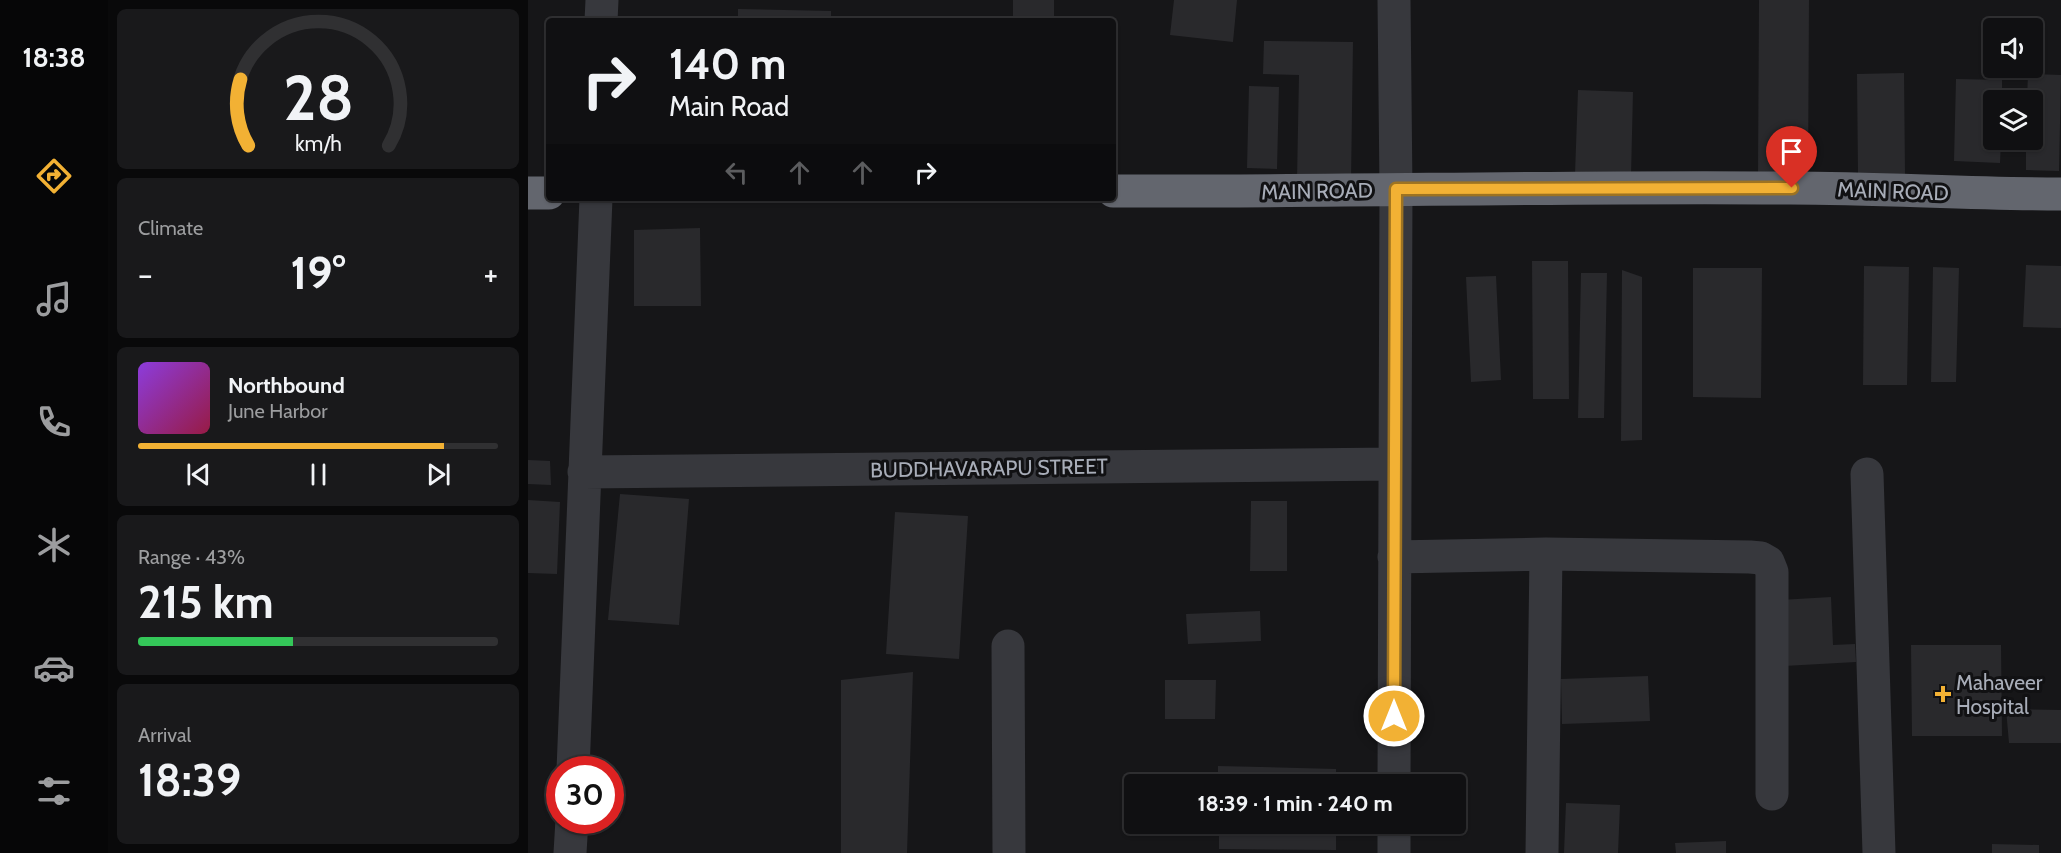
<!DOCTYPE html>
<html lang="en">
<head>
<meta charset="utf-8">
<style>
  body { margin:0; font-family:Cabin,sans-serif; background:#19191b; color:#f1f3f6; height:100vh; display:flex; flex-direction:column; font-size:22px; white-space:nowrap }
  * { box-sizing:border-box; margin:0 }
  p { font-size:20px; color:#9c9d9f }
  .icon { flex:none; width:33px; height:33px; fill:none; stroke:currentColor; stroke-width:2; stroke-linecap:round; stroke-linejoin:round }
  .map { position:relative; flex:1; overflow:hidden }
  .drawer { display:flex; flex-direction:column; gap:9px; padding:9px; background:#09090a; width:420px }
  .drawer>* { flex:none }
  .banner { position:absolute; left:18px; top:18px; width:570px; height:183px; border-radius:6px; box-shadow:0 2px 4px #0004,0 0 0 2px #303032; background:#101012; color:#f1f3f6; overflow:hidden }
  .tools { position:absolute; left:1455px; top:18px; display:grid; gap:12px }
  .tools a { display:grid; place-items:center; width:60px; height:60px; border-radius:6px; background:#101012; box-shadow:0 2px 4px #0004,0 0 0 2px #303032; font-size:30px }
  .speed { position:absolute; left:18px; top:756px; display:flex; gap:12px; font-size:30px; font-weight:700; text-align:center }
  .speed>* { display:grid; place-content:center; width:78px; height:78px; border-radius:50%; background:#101012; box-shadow:0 2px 4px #0004,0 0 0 2px #303032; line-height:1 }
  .speed .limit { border:9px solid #d22; background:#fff; color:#111 }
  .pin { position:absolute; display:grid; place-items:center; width:51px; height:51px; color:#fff; margin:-62px -26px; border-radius:50% 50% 50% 0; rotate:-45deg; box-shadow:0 0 6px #0007 }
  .pin .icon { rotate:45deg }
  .me { position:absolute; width:66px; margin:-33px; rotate:0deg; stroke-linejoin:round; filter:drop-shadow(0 0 4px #0008) }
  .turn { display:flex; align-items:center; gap:21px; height:126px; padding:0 24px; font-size:27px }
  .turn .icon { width:78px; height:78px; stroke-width:2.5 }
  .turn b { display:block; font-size:42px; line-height:51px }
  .lanes { display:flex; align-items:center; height:57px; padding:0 24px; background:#0003; justify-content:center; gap:30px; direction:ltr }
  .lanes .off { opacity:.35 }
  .big { font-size:45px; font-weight:800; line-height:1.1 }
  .drawer .widget { flex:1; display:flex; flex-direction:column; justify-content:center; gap:9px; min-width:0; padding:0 21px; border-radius:9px; background:#19191b }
  .drawer .dial { align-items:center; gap:0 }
  .dial svg { height:156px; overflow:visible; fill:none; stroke:#303032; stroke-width:7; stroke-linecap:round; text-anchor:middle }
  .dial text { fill:#f1f3f6; stroke:none }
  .song { display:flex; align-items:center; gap:18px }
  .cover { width:72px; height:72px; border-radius:9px; background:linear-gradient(135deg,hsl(270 70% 55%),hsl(340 70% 35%)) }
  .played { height:6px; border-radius:3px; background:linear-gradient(90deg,#f2b134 85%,#303032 85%) }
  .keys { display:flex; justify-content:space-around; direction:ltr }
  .heat { display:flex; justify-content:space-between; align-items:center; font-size:33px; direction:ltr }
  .charge { height:9px; border-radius:4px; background:linear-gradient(90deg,#34c759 43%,#303032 0) }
  .trip { position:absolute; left:596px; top:774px; width:342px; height:60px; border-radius:6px; background:#101012; box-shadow:0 2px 4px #0004,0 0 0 2px #303032; font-weight:800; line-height:60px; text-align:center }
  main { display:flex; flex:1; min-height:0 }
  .tabs { display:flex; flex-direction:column; width:108px; justify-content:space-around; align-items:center; background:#060607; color:#9c9d9f }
  .tabs .icon { width:42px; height:42px }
  .tabs .on { color:#f2b134 }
  .tabs b { font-size:27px; color:#f1f3f6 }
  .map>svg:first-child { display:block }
  .building { fill:#29292c }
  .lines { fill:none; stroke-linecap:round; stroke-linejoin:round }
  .minor { stroke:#37383d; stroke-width:33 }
  .highway { stroke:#63666e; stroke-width:33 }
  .route-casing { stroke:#9d7322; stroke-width:15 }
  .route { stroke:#f2b134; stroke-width:10 }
  .poi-dot { fill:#f2b134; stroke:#111113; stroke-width:2 }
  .labels { text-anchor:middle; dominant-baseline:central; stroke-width:6; stroke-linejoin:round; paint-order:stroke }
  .street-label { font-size:21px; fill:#a8adb8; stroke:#111113 }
  .poi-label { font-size:21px; fill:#a8adb8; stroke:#111113; text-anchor:start }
</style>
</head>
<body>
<main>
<nav class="tabs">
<b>18:38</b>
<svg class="icon on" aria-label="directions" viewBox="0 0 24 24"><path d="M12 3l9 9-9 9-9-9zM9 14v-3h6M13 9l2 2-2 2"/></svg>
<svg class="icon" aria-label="music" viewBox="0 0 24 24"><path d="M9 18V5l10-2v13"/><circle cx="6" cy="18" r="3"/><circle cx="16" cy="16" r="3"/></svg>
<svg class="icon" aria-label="phone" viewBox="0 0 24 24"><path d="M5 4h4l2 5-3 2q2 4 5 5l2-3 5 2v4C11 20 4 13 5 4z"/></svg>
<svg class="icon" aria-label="climate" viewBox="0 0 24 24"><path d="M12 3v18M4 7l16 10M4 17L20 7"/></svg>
<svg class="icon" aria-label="car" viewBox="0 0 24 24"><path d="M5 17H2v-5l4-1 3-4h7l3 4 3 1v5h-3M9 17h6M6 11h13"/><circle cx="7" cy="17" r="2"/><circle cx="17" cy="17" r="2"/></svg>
<svg class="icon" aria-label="filters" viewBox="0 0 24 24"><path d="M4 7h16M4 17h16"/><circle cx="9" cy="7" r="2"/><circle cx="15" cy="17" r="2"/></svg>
</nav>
<section class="drawer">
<div class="widget dial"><svg viewBox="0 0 100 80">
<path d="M14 69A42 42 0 1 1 86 69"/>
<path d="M14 69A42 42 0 0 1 10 35" stroke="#f2b134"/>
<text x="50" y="56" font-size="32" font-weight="700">28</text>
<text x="50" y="72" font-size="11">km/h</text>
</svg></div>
<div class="widget"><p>Climate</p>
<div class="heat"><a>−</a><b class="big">19°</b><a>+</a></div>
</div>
<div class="widget">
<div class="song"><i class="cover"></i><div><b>Northbound</b><p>June Harbor</p></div></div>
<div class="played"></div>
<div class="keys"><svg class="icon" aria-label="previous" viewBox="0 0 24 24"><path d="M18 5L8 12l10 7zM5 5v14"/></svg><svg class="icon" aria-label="pause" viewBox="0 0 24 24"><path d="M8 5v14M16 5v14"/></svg><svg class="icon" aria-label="next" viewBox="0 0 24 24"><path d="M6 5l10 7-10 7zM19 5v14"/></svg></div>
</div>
<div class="widget"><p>Range · 43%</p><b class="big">215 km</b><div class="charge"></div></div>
<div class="widget"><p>Arrival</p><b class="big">18:39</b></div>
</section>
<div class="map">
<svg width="1533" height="853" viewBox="0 0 1533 853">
  <rect width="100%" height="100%" fill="#161618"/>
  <!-- building -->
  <path class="building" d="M485 0H526V21H485Z
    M646 0H709L705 42 642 35Z
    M1231 0H1281L1280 178H1230Z
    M210 9 303 11V21H210Z
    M736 41 825 42 823 181 769 180 771 75 735 74Z
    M1376 73 1377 174H1330L1329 74Z
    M1500 74 1533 75 1531 171 1498 170V140H1504V100H1499Z
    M1428 79 1474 80V100H1466V140H1473L1472 163 1426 161Z
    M721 86 751 87 749 169 719 168Z
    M1050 90 1105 92 1103 176 1047 174Z
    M172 228 173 306H106V230Z
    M1004 261H1040L1041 399H1005Z
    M1498 265 1533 266V328L1495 327Z
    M1336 266 1381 267 1379 385H1335Z
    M1405 267 1431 268 1428 382H1403Z
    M1165 268H1234L1233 398 1165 397Z
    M1094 270 1114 277V440L1093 441Z
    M1053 273H1079L1076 418H1050Z
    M968 276 973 380 943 382 938 277Z
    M0 460 22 461 23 485 0 484Z
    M92 494 161 499 151 625 80 620Z
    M0 500 32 502 29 574 0 573Z
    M723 501H759V571H722Z
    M367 512 440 516 431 659 358 654Z
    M1303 597 1305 645 1327 644 1328 662 1256 666 1252 600Z
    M732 611 733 641 660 644 658 614Z
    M1383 645H1473L1474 736H1384Z
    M385 672 379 853H313V680Z
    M1120 676 1122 721 1034 724 1033 679Z
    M637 680H688L687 719H637Z
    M1478 709 1533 710V743H1481Z
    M690 766 808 769V784H690Z
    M1038 803 1092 805 1090 853H1036Z
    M691 824H808V850L691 849Z
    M1198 841V853H1148L1147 843Z
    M1464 844 1511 845V853H1464Z"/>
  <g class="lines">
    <!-- minor -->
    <path class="minor" d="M73 21 74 0
      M56 472 866 464
      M1339 474 1351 853
      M866 557 1018 554 1222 557 1233 558 1240 562 1244 572V794
      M480 646 481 853
      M45 770 68 198
      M866 784 868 189 866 0
      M42 853 44 820
      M866 853V824
      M1014 853 1018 554"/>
    <!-- highway -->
    <path class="highway" d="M585 191C811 192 1036 186 1262 188 1352 188 1442 194 1533 194
      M0 193H21"/>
  </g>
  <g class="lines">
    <!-- route casing -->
    <g class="route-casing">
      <path id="route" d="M866 716 868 189 1264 188"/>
    </g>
    <!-- route -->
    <use href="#route" class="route"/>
  </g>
  <!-- markers -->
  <path class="poi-dot" d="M1412 685h6v6h6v6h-6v6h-6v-6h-6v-6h6z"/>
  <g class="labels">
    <!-- street labels -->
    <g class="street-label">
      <text transform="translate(789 191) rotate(-1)">MAIN ROAD</text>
      <text transform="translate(1365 191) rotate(2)">MAIN ROAD</text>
      <text transform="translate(461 468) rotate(-1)">BUDDHAVARAPU STREET</text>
    </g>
    <!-- poi labels -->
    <g class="poi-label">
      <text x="1428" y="682">Mahaveer<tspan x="1428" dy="24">Hospital</tspan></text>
    </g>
  </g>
</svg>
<div class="tools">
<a><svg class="icon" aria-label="sound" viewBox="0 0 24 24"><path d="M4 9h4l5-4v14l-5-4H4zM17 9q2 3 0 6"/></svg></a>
<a><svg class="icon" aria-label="layers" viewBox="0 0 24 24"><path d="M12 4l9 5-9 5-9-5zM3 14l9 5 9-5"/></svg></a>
</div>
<div class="speed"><div class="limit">30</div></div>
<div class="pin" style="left:1264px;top:188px;background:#d93025"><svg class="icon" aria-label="arrive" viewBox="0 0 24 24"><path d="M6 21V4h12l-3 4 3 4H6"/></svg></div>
<svg class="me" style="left:866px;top:716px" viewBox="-20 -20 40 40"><circle r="17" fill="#f2b134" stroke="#fff" stroke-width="3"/><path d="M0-11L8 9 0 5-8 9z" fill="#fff"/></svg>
<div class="trip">18:39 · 1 min · 240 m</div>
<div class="banner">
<div class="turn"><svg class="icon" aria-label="right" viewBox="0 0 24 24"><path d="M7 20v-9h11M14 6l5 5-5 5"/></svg><div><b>140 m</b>Main Road</div></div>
<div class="lanes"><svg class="icon off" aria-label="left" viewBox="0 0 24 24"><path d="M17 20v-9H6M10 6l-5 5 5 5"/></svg><svg class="icon off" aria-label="ahead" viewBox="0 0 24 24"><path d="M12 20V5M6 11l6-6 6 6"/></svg><svg class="icon off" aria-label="ahead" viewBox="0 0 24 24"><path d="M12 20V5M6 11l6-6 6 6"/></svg><svg class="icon" aria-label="right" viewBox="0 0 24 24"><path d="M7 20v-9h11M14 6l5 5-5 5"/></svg></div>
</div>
</div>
</main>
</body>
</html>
